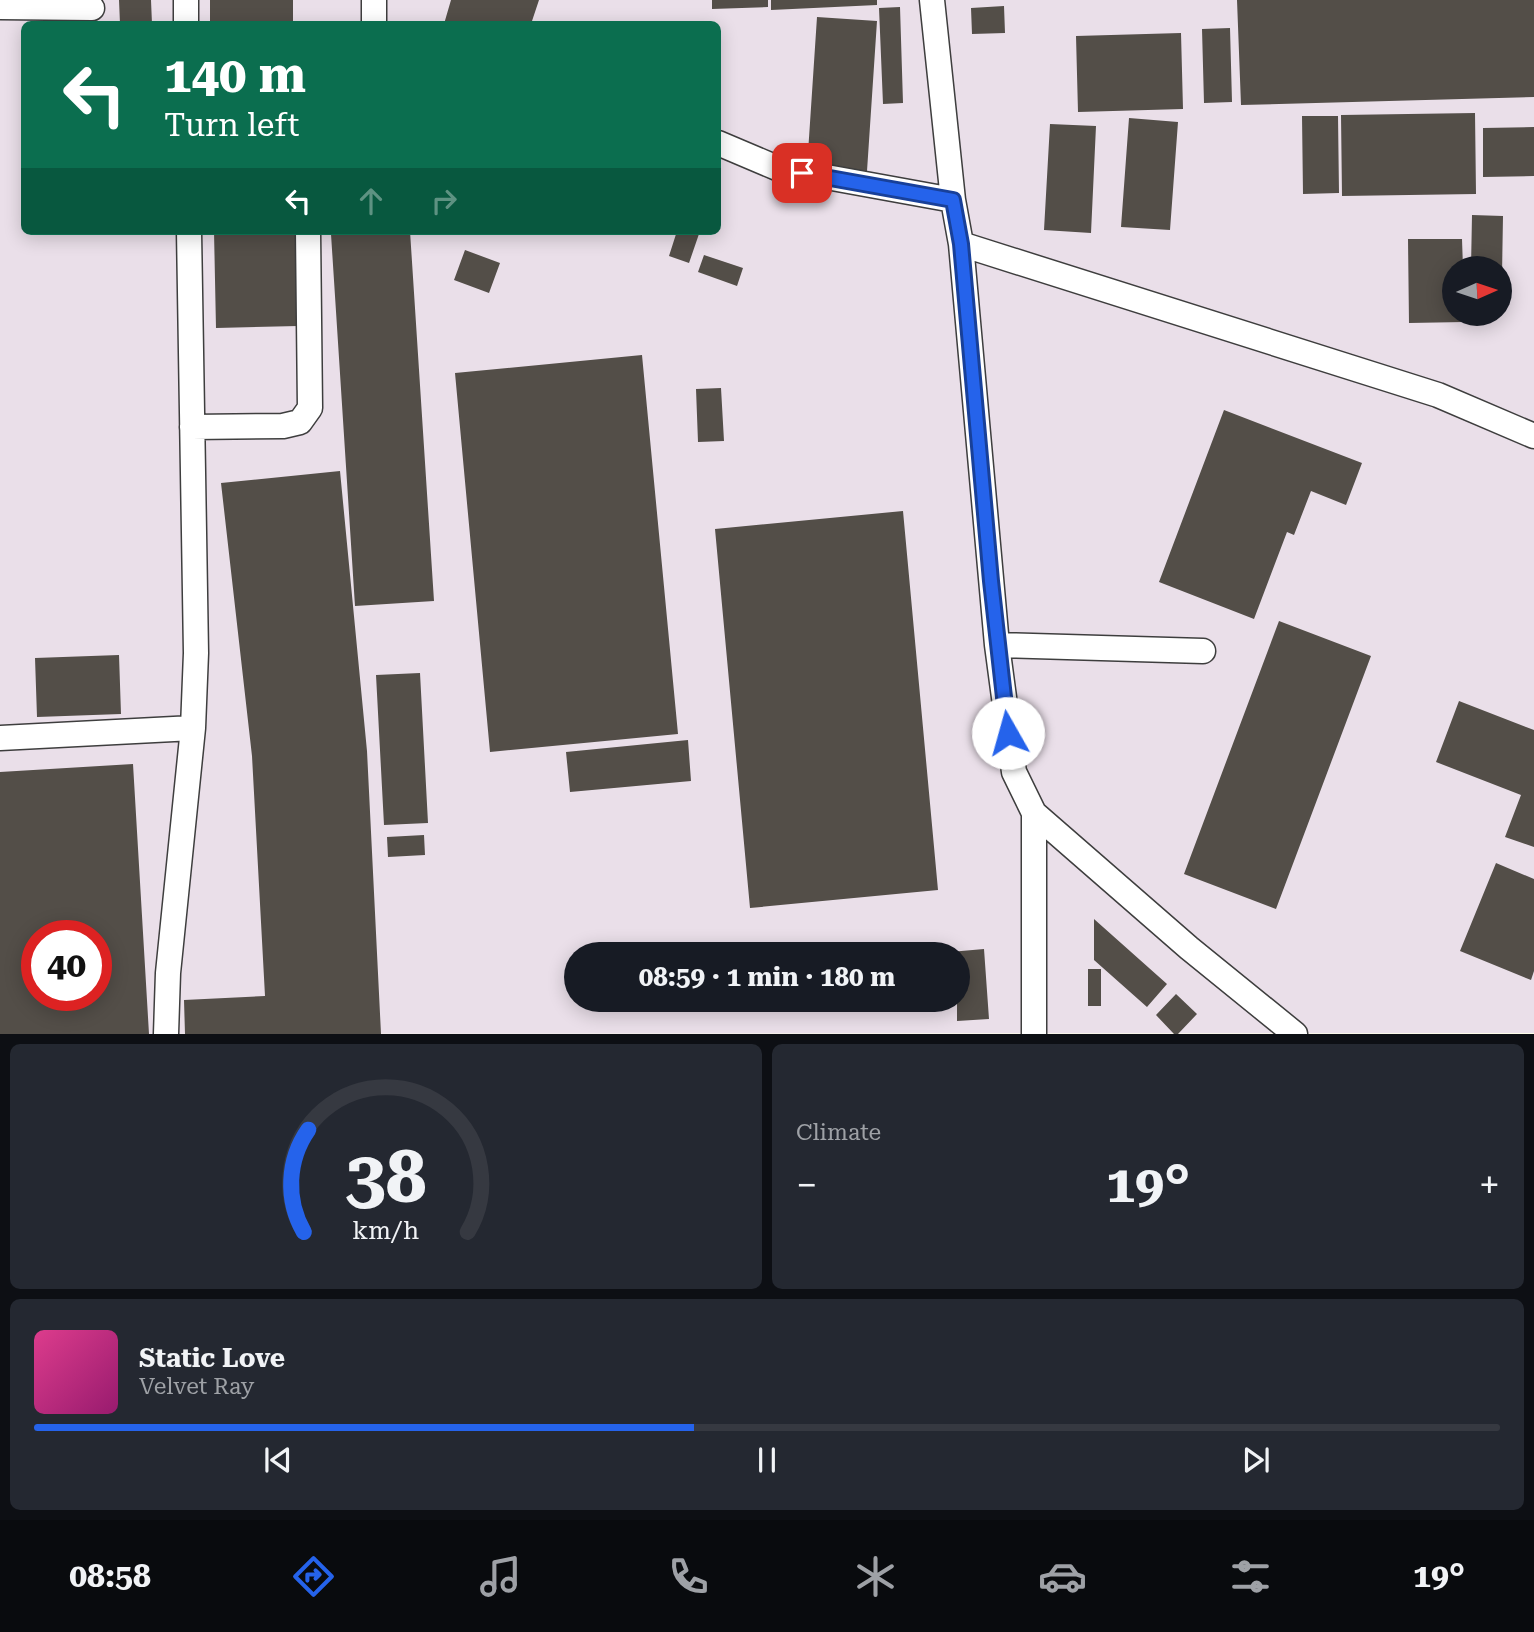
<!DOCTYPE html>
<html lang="en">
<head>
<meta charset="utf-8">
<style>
  body { margin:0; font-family:"Roboto Serif",serif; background:#242831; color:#f1f3f6; height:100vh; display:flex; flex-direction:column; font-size:26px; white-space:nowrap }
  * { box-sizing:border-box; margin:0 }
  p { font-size:23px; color:#9ea1a6 }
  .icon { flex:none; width:38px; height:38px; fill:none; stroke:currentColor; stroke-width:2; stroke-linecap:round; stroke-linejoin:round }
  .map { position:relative; height:1034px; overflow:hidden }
  .side { display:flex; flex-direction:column; gap:10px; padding:10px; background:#0d0f14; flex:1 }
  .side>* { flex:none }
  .guide { position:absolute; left:21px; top:21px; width:700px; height:214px; border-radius:10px; box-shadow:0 4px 18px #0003; background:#0b6e4f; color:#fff; overflow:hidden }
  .needle { width:46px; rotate:87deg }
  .fabs { position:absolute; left:1442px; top:256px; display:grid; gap:14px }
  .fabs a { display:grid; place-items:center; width:70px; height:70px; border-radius:50%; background:#171b24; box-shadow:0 4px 18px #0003; font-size:35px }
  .speed { position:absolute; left:21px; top:920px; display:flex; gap:14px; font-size:35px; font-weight:700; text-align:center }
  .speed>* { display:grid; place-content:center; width:91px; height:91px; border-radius:50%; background:#171b24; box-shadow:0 4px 18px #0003; line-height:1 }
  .speed .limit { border:10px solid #d22; background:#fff; color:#111 }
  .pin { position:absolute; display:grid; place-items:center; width:60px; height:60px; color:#fff; margin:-30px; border-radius:14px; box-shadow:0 4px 10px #0006 }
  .me { position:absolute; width:77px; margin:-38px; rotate:353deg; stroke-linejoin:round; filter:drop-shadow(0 0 5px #0008) }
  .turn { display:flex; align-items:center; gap:24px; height:147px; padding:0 28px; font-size:32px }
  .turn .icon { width:91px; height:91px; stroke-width:2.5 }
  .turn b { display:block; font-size:49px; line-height:60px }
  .lanes { display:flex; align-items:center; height:66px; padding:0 28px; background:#0003; justify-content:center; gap:35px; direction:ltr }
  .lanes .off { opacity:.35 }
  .big { font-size:52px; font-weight:700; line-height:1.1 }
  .side .tile { flex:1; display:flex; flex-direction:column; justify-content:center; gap:10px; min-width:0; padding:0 24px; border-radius:10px; background:#242831 }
  .side .dial { align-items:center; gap:0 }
  .dial svg { height:182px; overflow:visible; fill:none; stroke:#363941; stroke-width:7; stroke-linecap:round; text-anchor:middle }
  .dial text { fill:#f1f3f6; stroke:none }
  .song { display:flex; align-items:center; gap:21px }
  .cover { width:84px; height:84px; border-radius:10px; background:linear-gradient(135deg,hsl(330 70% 55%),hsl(320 70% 35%)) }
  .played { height:7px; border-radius:4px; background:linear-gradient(90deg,#2563eb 45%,#363941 45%) }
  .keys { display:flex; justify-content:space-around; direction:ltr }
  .heat { display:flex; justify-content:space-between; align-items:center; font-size:38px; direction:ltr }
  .side .tiles { flex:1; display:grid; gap:10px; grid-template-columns:1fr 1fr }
  .tile:last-child { grid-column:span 2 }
  .trip { position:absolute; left:564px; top:942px; width:406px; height:70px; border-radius:35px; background:#171b24; box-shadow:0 4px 18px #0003; font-weight:700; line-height:70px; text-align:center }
  .menu { display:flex; height:112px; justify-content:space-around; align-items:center; background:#090b0e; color:#9ea1a6 }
  .menu .icon { width:49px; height:49px }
  .menu .active { color:#2563eb }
  .menu b { font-size:32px; color:#f1f3f6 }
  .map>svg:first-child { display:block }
  .industrial { fill:#eadfe9; fill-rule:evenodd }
  .building { fill:#534e48; fill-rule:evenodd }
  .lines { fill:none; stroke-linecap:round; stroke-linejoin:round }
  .minor-casing { stroke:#3e3e3e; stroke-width:27 }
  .minor { stroke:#fff; stroke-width:24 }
  .route-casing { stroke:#184099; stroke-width:18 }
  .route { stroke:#2563eb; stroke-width:12 }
</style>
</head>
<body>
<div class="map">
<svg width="1534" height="1034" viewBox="0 0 1534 1034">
  <rect width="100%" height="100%" fill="#fefdea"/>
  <!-- industrial -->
  <path class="industrial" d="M0 0H1534V1033L0 1034ZM24 24H718V231H24ZM1454 268H1500V313H1454ZM37 936H96V996H37ZM576 954H957V999H576Z"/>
  <!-- building -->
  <path class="building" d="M119 0H151L152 24H120Z
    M210 0H293V24H210Z
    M451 0H539L531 24H444Z
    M712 0H768V7L712 9Z
    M771 0H877V5L771 10Z
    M1237 0H1534V97L1241 105Z
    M1004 6 1005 33 972 34 971 8Z
    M900 7 903 103 883 104 879 8Z
    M817 17 877 21 867 171 807 168Z
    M1230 28 1232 102 1204 103 1202 29Z
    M1181 33 1183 109 1078 112 1076 36Z
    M1475 113 1476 194 1342 196 1341 115Z
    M1302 116H1338L1339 193 1303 194Z
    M1129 118 1178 122 1170 230 1121 227Z
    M1050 124 1096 126 1091 233 1044 230Z
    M1534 127V176L1483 177V128Z
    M1472 215 1503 216 1502 275H1500V268H1471Z
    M214 231H296L298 326 216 328Z
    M410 231 434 601 355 606 331 234Z
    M677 231H700L689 263 669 256Z
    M1408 239H1462L1463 268H1454V313H1464V322L1409 323Z
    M465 250 500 263 489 293 454 280Z
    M704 255 743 268 737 286 698 272Z
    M642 355 678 734 490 752 455 373Z
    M721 388 724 441 698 442 696 389Z
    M1224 410 1362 463 1346 505 1311 491 1294 535 1287 532 1254 619 1159 582Z
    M340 471 367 751 381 1034H185L184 1000 265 996 252 756 221 483Z
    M903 511 938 890 750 908 715 529Z
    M1279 621 1371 656 1276 909 1184 874Z
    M119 655 121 714 37 717 35 658Z
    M420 673 428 823 384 825 376 675Z
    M1459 701 1534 730V847L1505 837 1521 795 1436 762Z
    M688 740 691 781 570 792 566 752Z
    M133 764 149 1034H0V772ZM37 936H96V996H37Z
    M424 835 425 855 388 857 387 837Z
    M1496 863 1534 879V971L1531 980 1460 951Z
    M1094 919 1167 984 1147 1007 1094 960Z
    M984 949 989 1019 957 1021V954L950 952Z
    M1088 969H1101V1006H1088Z
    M1176 994 1197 1014 1178 1034H1174L1156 1015Z"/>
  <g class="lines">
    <!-- minor casing -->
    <g class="minor-casing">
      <path id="minor" d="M186 0V24
        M374 0V24
        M932 0 953 200 961 244 997 645 1014 772 1034 813 1189 948 1295 1034
        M0 7 92 8
        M718 143 777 168 953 200
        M961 244 1438 395 1534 436
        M192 427 283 426 300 422 310 408 308 231
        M997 645 1203 651
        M0 738 193 728
        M1034 813V1034
        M166 1034 168 973 193 728 196 653 189 231"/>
    </g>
    <!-- minor -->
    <use href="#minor" class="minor"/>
  </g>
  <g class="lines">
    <!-- route casing -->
    <g class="route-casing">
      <path id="route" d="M802 173 953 200 961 244 991 581 1008 733"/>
    </g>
    <!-- route -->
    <use href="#route" class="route"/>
  </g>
</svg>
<div class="fabs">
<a><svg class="needle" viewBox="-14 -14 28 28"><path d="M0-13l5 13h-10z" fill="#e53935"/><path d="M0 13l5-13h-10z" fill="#9ea1a6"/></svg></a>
</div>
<div class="speed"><div class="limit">40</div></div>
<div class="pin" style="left:802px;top:173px;background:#d93025"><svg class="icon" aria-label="arrive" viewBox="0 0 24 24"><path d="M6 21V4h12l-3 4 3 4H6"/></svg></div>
<svg class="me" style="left:1008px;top:733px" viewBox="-20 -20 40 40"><circle r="19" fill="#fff"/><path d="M0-13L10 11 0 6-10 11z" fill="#2563eb"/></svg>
<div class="trip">08:59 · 1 min · 180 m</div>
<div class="guide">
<div class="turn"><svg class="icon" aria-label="left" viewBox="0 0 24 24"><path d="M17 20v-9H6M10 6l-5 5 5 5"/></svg><div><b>140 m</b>Turn left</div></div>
<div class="lanes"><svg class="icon" aria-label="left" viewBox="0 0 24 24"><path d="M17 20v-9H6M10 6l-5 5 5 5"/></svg><svg class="icon off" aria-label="ahead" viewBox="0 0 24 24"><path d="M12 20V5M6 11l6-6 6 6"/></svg><svg class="icon off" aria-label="right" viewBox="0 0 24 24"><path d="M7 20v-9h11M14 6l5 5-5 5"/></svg></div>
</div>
</div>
<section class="side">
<div class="tiles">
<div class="tile dial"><svg viewBox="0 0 100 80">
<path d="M14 69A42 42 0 1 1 86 69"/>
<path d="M14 69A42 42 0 0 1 16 24" stroke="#2563eb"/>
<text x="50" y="56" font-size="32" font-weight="700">38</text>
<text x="50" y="72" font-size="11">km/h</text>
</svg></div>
<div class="tile"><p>Climate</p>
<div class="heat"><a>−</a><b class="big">19°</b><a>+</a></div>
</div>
<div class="tile">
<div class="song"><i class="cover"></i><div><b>Static Love</b><p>Velvet Ray</p></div></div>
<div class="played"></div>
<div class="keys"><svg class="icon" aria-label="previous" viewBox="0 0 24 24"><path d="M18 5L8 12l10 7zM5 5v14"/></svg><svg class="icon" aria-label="pause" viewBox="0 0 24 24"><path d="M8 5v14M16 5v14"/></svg><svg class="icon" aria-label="next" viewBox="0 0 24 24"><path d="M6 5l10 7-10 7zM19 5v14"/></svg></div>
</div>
</div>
</section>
<nav class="menu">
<b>08:58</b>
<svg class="icon active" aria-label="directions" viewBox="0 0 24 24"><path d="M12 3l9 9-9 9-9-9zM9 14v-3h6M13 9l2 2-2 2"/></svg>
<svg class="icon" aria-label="music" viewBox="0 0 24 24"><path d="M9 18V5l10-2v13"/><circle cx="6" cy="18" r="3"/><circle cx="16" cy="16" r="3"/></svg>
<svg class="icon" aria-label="phone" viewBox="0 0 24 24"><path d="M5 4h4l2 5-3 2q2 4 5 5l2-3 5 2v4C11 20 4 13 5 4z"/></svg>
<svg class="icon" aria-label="climate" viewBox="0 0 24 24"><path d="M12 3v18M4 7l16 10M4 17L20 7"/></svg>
<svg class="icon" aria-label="car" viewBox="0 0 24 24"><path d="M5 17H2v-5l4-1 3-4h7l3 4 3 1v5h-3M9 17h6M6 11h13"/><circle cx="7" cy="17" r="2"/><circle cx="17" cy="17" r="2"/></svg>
<svg class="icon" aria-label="filters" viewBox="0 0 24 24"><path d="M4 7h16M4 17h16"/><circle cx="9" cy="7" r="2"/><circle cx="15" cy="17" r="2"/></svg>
<b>19°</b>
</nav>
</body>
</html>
